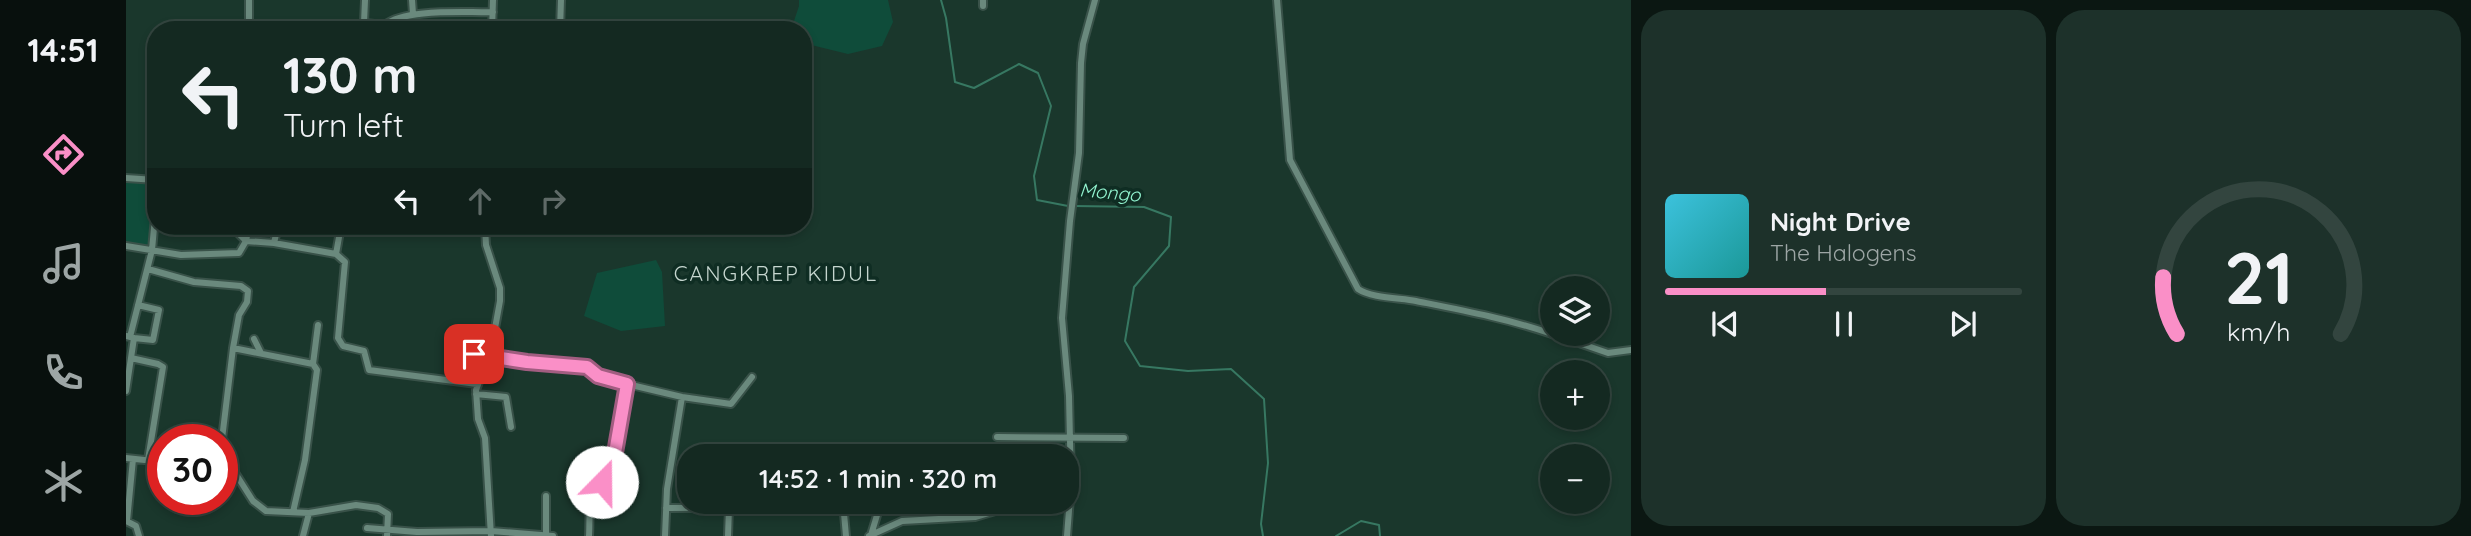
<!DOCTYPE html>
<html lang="en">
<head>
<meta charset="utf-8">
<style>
  body { margin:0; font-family:Quicksand,sans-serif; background:#1d312a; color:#f1f3f6; height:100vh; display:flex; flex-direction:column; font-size:26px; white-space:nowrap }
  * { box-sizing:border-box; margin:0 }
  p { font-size:23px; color:#9da6a5 }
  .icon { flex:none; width:38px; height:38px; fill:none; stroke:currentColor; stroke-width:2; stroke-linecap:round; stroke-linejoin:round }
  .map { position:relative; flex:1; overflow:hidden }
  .details { display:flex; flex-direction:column; gap:10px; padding:10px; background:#0b1712; width:840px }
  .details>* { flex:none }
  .guide { position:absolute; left:21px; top:21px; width:665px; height:214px; border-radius:28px; box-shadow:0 4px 10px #0003,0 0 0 2px #33453f; background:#142921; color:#f1f3f6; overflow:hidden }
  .tools { position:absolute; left:1414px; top:276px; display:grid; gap:14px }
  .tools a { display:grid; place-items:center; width:70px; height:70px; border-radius:50%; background:#142921; box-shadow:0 4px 10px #0003,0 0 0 2px #33453f; font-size:35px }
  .speed { position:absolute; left:21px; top:424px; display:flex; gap:14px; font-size:35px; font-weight:700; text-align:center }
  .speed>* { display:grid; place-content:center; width:91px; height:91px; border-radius:50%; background:#142921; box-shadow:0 4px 10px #0003,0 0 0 2px #33453f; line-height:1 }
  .speed .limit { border:10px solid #d22; background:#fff; color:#111 }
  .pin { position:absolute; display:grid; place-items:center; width:60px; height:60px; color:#fff; margin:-30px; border-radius:14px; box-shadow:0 4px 10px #0006 }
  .me { position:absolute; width:77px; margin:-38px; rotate:22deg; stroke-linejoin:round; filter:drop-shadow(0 0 5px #0008) }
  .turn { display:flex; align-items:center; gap:24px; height:147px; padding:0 21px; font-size:32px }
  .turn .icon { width:91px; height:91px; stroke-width:2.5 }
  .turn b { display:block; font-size:49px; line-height:60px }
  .lanes { display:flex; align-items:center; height:66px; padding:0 21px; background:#0003; justify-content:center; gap:35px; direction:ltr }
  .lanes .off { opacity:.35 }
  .details .tile { flex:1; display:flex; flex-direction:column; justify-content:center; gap:10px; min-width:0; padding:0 24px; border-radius:28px; background:#1d312a }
  .details .dial { align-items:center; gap:0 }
  .dial svg { height:182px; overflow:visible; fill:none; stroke:#33453f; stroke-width:7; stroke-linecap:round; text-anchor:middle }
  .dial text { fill:#f1f3f6; stroke:none }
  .song { display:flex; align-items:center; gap:21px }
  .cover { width:84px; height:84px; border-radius:10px; background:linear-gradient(135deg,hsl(190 70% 55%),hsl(180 70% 35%)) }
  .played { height:7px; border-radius:4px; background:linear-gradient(90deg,#fa8fc7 45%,#33453f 45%) }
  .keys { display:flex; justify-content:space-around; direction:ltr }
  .details .tiles { flex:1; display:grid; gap:10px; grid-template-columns:repeat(2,1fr) }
  .trip { position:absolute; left:551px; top:444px; width:402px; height:70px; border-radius:28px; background:#142921; box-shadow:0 4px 10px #0003,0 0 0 2px #33453f; font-weight:600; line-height:70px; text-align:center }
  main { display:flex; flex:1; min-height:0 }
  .tabs { display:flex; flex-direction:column; width:126px; justify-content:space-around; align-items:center; background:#08100d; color:#9da6a5 }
  .tabs .icon { width:49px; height:49px }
  .tabs .on { color:#fa8fc7 }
  .tabs b { font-size:32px; color:#f1f3f6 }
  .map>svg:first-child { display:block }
  .green { fill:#0f4c3a }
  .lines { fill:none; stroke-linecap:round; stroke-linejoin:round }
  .stream { stroke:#377862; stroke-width:2 }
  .minor-casing { stroke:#395249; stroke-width:10 }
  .minor { stroke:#6a897d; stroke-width:6 }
  .route-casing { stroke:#a25d81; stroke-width:18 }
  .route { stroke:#fa8fc7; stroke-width:12 }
  .labels { text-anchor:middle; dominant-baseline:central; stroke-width:7; stroke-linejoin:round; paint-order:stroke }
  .water-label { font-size:19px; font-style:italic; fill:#92f4d0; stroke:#0f2d23 }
  .quarter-label { font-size:21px; letter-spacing:2px; fill:#c6d6cf; stroke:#0f2d23 }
</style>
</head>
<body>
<main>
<nav class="tabs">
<b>14:51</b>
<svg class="icon on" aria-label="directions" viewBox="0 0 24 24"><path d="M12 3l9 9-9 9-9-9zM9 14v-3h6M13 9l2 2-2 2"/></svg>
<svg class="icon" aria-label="music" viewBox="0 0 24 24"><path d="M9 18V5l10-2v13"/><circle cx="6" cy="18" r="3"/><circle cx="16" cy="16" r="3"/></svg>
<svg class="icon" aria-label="phone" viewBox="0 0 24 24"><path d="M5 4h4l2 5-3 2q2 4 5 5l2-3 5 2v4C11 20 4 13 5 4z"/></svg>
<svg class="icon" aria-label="climate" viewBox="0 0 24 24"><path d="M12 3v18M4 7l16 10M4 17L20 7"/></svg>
</nav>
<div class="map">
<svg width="1505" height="536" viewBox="0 0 1505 536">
  <rect width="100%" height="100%" fill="#1a372c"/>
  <!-- green -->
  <path class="green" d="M673 0H762L767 22 756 46 722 54 677 43V30H665L673 6Z
    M0 180 25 182 29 187 26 241 20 245 0 244Z
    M530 260 536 272 539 326 495 331 458 316 471 273Z"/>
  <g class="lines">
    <!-- stream -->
    <path class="stream" d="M815 0 820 18 829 82 848 88 893 64 912 73 925 106 908 176 911 200 942 206
      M948 206 1018 207 1045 217 1043 246 1008 287 999 341 1014 366 1062 371 1105 369 1138 399 1142 463 1135 524 1137 536
      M1210 536 1235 521 1253 525 1254 536"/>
    <!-- minor casing -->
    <g class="minor-casing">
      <path id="minor" d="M123 0V30
        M239 0 238 23 259 25V30
        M286 0 287 14
        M1151 0 1164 160 1232 289C1245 298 1274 298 1290 301 1335 310 1383 319 1426 334
        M857 6V0
        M259 25C279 8 340 13 367 12
        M366 30 367 0
        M434 30 435 0
        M0 178 30 180
        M105 226 120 241 148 243 210 254 215 226
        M359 226 360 245 374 288V301L365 350 350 390 352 419 359 438 365 536
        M148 243 152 226
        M0 246 55 255 113 253 120 241 123 226
        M210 254 219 262 212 338 217 346 238 351 243 370 351 384
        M22 269 68 282 115 286 122 291 121 302 113 315 107 348 96 439
        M1427 334 1482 353 1505 350
        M0 336 8 338 5 358 32 364 37 367 22 460
        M4 337 26 250 30 206
        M8 338 27 340 33 310 12 305
        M128 339 135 353
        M107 348 187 364
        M334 351 401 362 461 367 472 376 501 384
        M0 391 5 358
        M350 394 380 397 385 427
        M871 437 998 438
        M0 458 37 462
        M96 466 106 468 127 501 140 511 183 513 230 505 252 508 262 514 261 536
        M420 496V535
        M717 502 720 536
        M540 508 718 507
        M167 512 179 460 191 370 187 364 192 325
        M0 521 10 526 13 536
        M1 521 7 459
        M241 528 291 532 365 531 427 536
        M745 535 755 502
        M177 536 183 513
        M463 536C464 522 462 504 468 491 472 483 481 478 486 470L501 384 556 397 605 404 626 377
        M539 536 541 489 556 397
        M602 536 603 508
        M743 536 776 521 849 517 900 502
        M941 536 945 485 943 396 936 318 944 221 953 153 955 63 957 44 969 0"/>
    </g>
    <!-- minor -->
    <use href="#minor" class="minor"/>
  </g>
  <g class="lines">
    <!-- route casing -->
    <g class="route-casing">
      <path id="route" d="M348 354 401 362 461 367 472 376 501 384 486 470 476 482"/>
    </g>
    <!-- route -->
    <use href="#route" class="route"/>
  </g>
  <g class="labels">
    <!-- water labels -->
    <g class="water-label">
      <text transform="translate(984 192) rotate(5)">Mongo</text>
    </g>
    <!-- quarter labels -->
    <g class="quarter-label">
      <text x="650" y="273">CANGKREP KIDUL</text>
    </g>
  </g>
</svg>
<div class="tools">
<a><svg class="icon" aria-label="layers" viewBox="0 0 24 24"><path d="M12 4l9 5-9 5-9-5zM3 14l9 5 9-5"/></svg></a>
<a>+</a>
<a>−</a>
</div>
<div class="speed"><div class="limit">30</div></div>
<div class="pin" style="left:348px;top:354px;background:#d93025"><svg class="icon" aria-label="arrive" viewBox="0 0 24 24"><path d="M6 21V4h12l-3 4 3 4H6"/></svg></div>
<svg class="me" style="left:476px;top:482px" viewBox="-20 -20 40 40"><circle r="19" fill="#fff"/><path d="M0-13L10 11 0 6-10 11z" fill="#fa8fc7"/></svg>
<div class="trip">14:52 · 1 min · 320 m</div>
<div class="guide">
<div class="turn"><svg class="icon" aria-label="left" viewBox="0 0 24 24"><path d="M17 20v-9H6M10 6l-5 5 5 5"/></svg><div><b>130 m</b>Turn left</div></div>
<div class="lanes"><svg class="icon" aria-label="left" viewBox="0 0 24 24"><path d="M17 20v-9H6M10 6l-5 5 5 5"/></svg><svg class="icon off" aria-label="ahead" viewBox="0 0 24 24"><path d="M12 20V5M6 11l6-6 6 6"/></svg><svg class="icon off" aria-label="right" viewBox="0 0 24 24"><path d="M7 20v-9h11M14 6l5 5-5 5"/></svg></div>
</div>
</div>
<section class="details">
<div class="tiles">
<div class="tile">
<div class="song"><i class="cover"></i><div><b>Night Drive</b><p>The Halogens</p></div></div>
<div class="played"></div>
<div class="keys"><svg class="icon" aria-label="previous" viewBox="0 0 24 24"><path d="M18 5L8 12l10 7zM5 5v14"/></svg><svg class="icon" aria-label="pause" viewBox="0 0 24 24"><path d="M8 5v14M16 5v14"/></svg><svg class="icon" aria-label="next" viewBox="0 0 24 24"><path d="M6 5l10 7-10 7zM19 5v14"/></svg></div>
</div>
<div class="tile dial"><svg viewBox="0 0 100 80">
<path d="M14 69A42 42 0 1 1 86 69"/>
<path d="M14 69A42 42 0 0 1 8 44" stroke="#fa8fc7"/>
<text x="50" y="56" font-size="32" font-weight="700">21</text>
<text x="50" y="72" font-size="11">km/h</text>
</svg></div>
</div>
</section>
</main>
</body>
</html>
